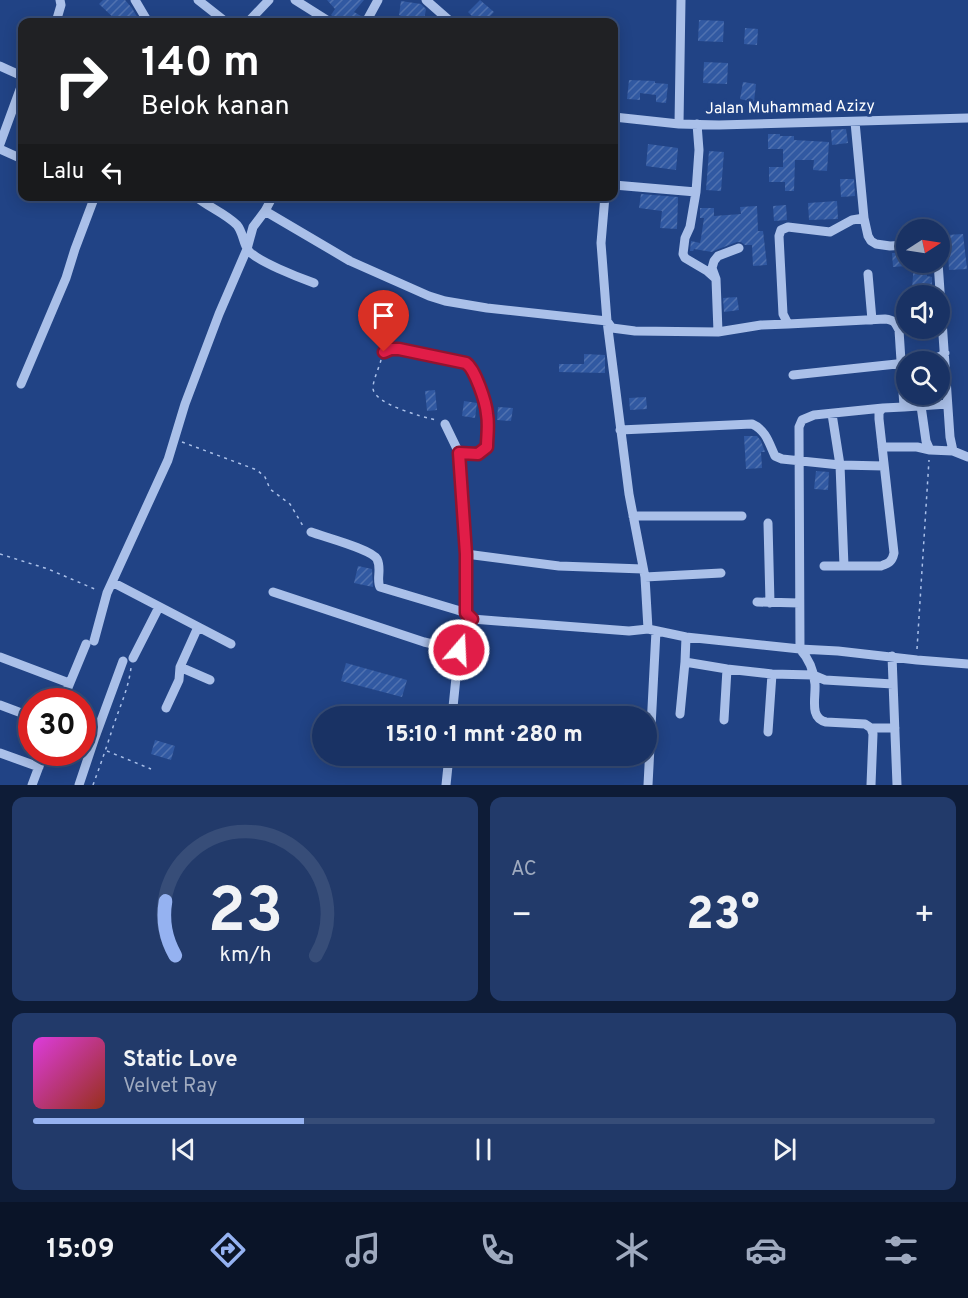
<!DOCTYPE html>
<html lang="id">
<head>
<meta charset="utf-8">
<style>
  body { margin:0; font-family:Overpass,sans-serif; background:#223a6a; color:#f1f3f6; height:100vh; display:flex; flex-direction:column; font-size:22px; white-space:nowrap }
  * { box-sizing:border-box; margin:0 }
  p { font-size:20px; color:#9faabf }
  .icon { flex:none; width:33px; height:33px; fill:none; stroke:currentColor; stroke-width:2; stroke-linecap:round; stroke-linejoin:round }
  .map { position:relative; height:785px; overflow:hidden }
  .details { display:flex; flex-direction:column; gap:12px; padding:12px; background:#0e1c37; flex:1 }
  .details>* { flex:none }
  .hud { position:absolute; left:18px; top:18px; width:600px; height:183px; border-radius:12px; box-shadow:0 3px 15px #0003,0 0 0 2px #374d78; background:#202124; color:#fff; overflow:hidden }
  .needle { width:39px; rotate:78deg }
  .tools { position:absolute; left:896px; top:219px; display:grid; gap:12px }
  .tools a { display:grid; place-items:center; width:54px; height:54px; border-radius:50%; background:#193264; box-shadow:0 3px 15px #0003,0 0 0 2px #374d78; font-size:30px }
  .speed { position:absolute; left:18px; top:688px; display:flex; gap:12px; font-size:30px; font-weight:700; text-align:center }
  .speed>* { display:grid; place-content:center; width:78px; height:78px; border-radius:50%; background:#193264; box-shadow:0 3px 15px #0003,0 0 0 2px #374d78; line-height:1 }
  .speed .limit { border:9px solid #d22; background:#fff; color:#111 }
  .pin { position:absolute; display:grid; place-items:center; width:51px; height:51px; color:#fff; margin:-62px -26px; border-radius:50% 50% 50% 0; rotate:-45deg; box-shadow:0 0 6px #0007 }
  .pin .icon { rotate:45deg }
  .me { position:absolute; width:66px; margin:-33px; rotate:19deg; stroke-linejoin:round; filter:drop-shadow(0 0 4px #0008) }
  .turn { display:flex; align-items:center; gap:21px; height:126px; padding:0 24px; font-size:27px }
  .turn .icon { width:78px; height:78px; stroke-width:2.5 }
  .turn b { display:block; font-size:42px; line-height:51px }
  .then { display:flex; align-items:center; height:57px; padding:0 24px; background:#0003; gap:12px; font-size:22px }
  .big { font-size:45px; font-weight:800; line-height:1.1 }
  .details .widget { flex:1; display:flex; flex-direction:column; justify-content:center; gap:9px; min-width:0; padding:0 21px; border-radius:12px; background:#223a6a }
  .details .dial { align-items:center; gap:0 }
  .dial svg { height:156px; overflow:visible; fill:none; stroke:#374d78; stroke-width:7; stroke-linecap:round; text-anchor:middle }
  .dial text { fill:#f1f3f6; stroke:none }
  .song { display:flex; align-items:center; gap:18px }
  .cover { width:72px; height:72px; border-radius:9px; background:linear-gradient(135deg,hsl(300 70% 55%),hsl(10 70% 35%)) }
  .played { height:6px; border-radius:3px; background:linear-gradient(90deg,#95b2f1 30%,#374d78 30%) }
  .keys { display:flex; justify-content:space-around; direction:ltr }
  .heat { display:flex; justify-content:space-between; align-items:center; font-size:33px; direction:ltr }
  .details .tiles { flex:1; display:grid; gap:12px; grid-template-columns:1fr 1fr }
  .widget:last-child { grid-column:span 2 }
  .trip { position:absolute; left:312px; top:706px; width:345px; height:60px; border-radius:30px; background:#193264; box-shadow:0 3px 15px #0003,0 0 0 2px #374d78; font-weight:800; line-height:60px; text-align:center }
  .menu { display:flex; height:96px; justify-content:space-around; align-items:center; background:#0a1428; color:#9faabf }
  .menu .icon { width:42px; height:42px }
  .menu .on { color:#95b2f1 }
  .menu b { font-size:27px; color:#f1f3f6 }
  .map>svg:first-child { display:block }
  .building { fill:url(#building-hatch) }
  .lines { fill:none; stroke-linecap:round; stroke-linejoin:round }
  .path { stroke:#aac0e9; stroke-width:1.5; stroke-dasharray:3 4.5; stroke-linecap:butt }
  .minor { stroke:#aac0e9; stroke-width:9 }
  .route-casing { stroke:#92132f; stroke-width:15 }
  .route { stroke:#e11d48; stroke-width:10 }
  .labels { text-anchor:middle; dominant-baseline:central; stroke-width:6; stroke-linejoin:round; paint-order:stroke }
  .street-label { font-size:16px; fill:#fff; stroke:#214385 }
</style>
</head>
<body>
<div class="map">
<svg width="968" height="785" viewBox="0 0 968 785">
  <defs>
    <pattern id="building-hatch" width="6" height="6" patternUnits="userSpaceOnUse" patternTransform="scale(1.5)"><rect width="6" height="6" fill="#3159a2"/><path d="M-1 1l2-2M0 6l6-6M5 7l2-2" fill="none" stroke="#5072b0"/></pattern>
  </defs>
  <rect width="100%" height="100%" fill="#214385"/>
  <!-- building -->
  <path class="building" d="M103 0H125L132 8 140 22H118L99 4Z
    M327 0H364L354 12 361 16 359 22H341L336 19 331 15 335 9Z
    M480 0 494 12 484 22H478L468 12Z
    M401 1 421 4 426 9 424 20 415 18 414 22H400L401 16 399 15Z
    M699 20 724 21 723 42 698 41Z
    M745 28 758 29 757 45 744 44Z
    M704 62 728 63 727 84 703 83Z
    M629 80 655 81V83L668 84 666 103 656 102V95L640 93V100L627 99Z
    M743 82 756 84 754 102 740 99Z
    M846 129 848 143 832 145 831 130Z
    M768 134H780V136H794V140L829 142 827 171 813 170 814 160H795L794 191H785V182H769V167H783V149H768Z
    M648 144 678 148 676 170 646 166Z
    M709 151 724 152 721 191 706 190Z
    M840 179H854L855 196 841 197Z
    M641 194 678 197 677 229 660 228 662 211 639 208Z
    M837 201 838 219 809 220 808 203Z
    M786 205 787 220 774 221 773 206Z
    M757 206 758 231H763L767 265 753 266 752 245H745L741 242H737L716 250 712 252 694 249 693 251H690L691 241 700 243 701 238 704 218H700V208H714V216L741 214 740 207Z
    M963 234 967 269 949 270 947 235Z
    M906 252V266L893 267 892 253Z
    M914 262H926L927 276 932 277V290L912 289Z
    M737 297 739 310 724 312 723 298Z
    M584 354 605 355V373L559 372V364H584Z
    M435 390 437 410 427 411 425 391Z
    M646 397 647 409 630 410 629 398Z
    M464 401 477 403 475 418 462 416Z
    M498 407 513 408 511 421 497 420Z
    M744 436H757L761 441 765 452H761L762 468 746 469Z
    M816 471 829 472 828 490 814 489Z
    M358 566 372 569 373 587 354 583Z
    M346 663 407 680 402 697 341 681Z
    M155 740 175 746 171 760 151 754Z"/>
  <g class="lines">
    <!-- path -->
    <path class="path" d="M381 360C379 368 373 380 373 388 373 404 423 417 436 420
      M182 442 257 470 265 477 270 489 290 504 303 526
      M0 554 48 569 97 590
      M917 649 929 460
      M107 751 151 769
      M93 785C100 766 107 746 113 727 120 706 128 690 131 668"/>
    <!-- minor -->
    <path class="minor" d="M135 0 148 22
      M198 0 226 22
      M295 0 330 22
      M426 0 451 22
      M56 22 61 5 60 0
      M248 22 269 0
      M366 22 378 0
      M0 66 22 76
      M614 117 679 124 719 125 968 118
      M855 122 864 218 868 236 871 241 876 244 890 246 906 245
      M679 124 681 0
      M697 124 699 150 696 192 690 227 685 238 683 254 685 258 707 271 716 279
      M0 144 22 84
      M0 149 22 159
      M614 185 696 192
      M195 196C208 207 225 213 237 225 243 232 243 243 248 250 256 261 300 278 314 283
      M265 211 350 261 429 296 445 301 487 308 607 321 612 328 635 331 718 332 761 325 788 324 783 314 779 236 781 230 788 227 830 232 852 220 864 218
      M938 262 950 437 953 451 968 457
      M868 274 872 320
      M788 324 885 319C894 320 895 322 899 330L904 407 883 408 879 412V419L894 553C892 562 889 563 881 566H824
      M718 332 716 279 712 268 714 261 718 256 739 248
      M384 352 391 349H399L466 363C475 369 486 402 487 414 489 425 487 436 487 447L478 454 459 453 445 424
      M917 362C927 360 938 360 945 353
      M793 375 906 363
      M21 384 66 278 75 249 95 196
      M921 406 926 441 930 450
      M904 407 947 404
      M832 414 840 465 844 566
      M620 430 752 424C766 430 769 443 775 456L782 459 840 465 884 466
      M882 447H917L930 450 953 451
      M459 453 466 554V613
      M633 516H742
      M768 523 770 603
      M311 532C324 537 371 549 377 559 382 569 376 579 380 587L457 610 466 613 472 619
      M466 554 559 566 643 569
      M645 577 721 573
      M112 582 231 644
      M273 592 424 642 459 650
      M757 602 799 603
      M648 629 686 637 800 649 838 651 917 660 968 664
      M94 641 107 593 168 460 185 404 219 314 247 249 253 227 265 211 273 196
      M892 656 897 785
      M0 657 69 683
      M133 658 159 607
      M685 662 727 669 772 674 813 675 825 680 893 684
      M180 667 210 680
      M62 702 86 644
      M0 705 32 717
      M166 708 179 680 180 667 198 627
      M680 714 685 662 686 637
      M452 717 460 638 464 629 472 619 629 631 648 629 645 577 629 494 607 321 601 243 605 196
      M724 720 727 669
      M871 728H895
      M768 732 772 674
      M82 736 94 740 123 661
      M0 753 39 767
      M32 785 44 753
      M79 785 94 740
      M446 785 449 756
      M648 785 656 631
      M871 785 873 734 871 728 865 724 826 722C809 718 816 698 815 684 814 671 809 659 800 649L799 427 802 420 814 415 883 408"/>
  </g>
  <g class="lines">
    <!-- route casing -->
    <g class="route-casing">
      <path id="route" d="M384 352 391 349H399L466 363C475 369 486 402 487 414 489 425 487 436 487 447L478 454 459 453 466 554V613L472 619C463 628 460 637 459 650"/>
    </g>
    <!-- route -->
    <use href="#route" class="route"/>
  </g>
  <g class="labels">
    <!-- street labels -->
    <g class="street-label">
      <text transform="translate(790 108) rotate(-1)">Jalan Muhammad Azizy</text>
    </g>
  </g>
</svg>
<div class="tools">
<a><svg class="needle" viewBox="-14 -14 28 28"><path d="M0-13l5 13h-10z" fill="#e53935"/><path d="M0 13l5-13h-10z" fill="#9faabf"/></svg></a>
<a><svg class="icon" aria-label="sound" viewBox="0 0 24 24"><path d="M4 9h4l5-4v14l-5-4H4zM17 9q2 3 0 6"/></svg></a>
<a><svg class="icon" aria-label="search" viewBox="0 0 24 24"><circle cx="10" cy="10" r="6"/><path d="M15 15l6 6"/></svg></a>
</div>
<div class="speed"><div class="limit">30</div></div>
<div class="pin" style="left:384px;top:352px;background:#d93025"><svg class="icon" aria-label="arrive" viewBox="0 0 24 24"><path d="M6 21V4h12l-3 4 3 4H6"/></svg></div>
<svg class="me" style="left:459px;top:650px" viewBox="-20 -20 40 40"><circle r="17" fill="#e11d48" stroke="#fff" stroke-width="3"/><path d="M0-11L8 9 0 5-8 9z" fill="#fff"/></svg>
<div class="trip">15:10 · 1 mnt · 280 m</div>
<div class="hud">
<div class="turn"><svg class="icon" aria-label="right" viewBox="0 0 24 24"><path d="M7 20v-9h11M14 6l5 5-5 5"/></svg><div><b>140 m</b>Belok kanan</div></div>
<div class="then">Lalu<svg class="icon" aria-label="left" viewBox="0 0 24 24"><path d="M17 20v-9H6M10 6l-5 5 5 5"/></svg></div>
</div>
</div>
<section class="details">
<div class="tiles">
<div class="widget dial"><svg viewBox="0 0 100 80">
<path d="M14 69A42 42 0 1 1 86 69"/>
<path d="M14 69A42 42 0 0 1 9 41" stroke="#95b2f1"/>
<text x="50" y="56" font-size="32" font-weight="700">23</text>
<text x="50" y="72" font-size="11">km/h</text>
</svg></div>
<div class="widget"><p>AC</p>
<div class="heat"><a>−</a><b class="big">23°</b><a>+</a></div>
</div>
<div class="widget">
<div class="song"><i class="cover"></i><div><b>Static Love</b><p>Velvet Ray</p></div></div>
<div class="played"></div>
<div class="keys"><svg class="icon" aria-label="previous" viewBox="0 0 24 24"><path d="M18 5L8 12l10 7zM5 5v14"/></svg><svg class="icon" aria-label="pause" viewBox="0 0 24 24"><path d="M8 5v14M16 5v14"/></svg><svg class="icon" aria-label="next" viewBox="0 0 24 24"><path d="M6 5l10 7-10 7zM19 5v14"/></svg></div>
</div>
</div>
</section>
<nav class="menu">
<b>15:09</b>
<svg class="icon on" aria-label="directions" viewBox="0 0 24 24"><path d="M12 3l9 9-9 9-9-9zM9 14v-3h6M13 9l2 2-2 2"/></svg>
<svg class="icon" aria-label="music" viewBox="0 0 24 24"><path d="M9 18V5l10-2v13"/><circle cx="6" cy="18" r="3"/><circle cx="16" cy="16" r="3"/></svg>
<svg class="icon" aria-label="phone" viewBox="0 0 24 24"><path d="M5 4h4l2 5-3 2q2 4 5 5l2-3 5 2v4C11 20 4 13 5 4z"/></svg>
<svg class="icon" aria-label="climate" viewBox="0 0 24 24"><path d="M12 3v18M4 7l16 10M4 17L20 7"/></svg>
<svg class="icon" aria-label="car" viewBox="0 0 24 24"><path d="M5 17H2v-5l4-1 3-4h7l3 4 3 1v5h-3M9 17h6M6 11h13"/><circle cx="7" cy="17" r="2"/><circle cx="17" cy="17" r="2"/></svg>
<svg class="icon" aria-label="filters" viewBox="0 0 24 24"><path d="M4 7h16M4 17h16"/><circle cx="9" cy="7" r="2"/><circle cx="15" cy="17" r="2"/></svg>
</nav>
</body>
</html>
